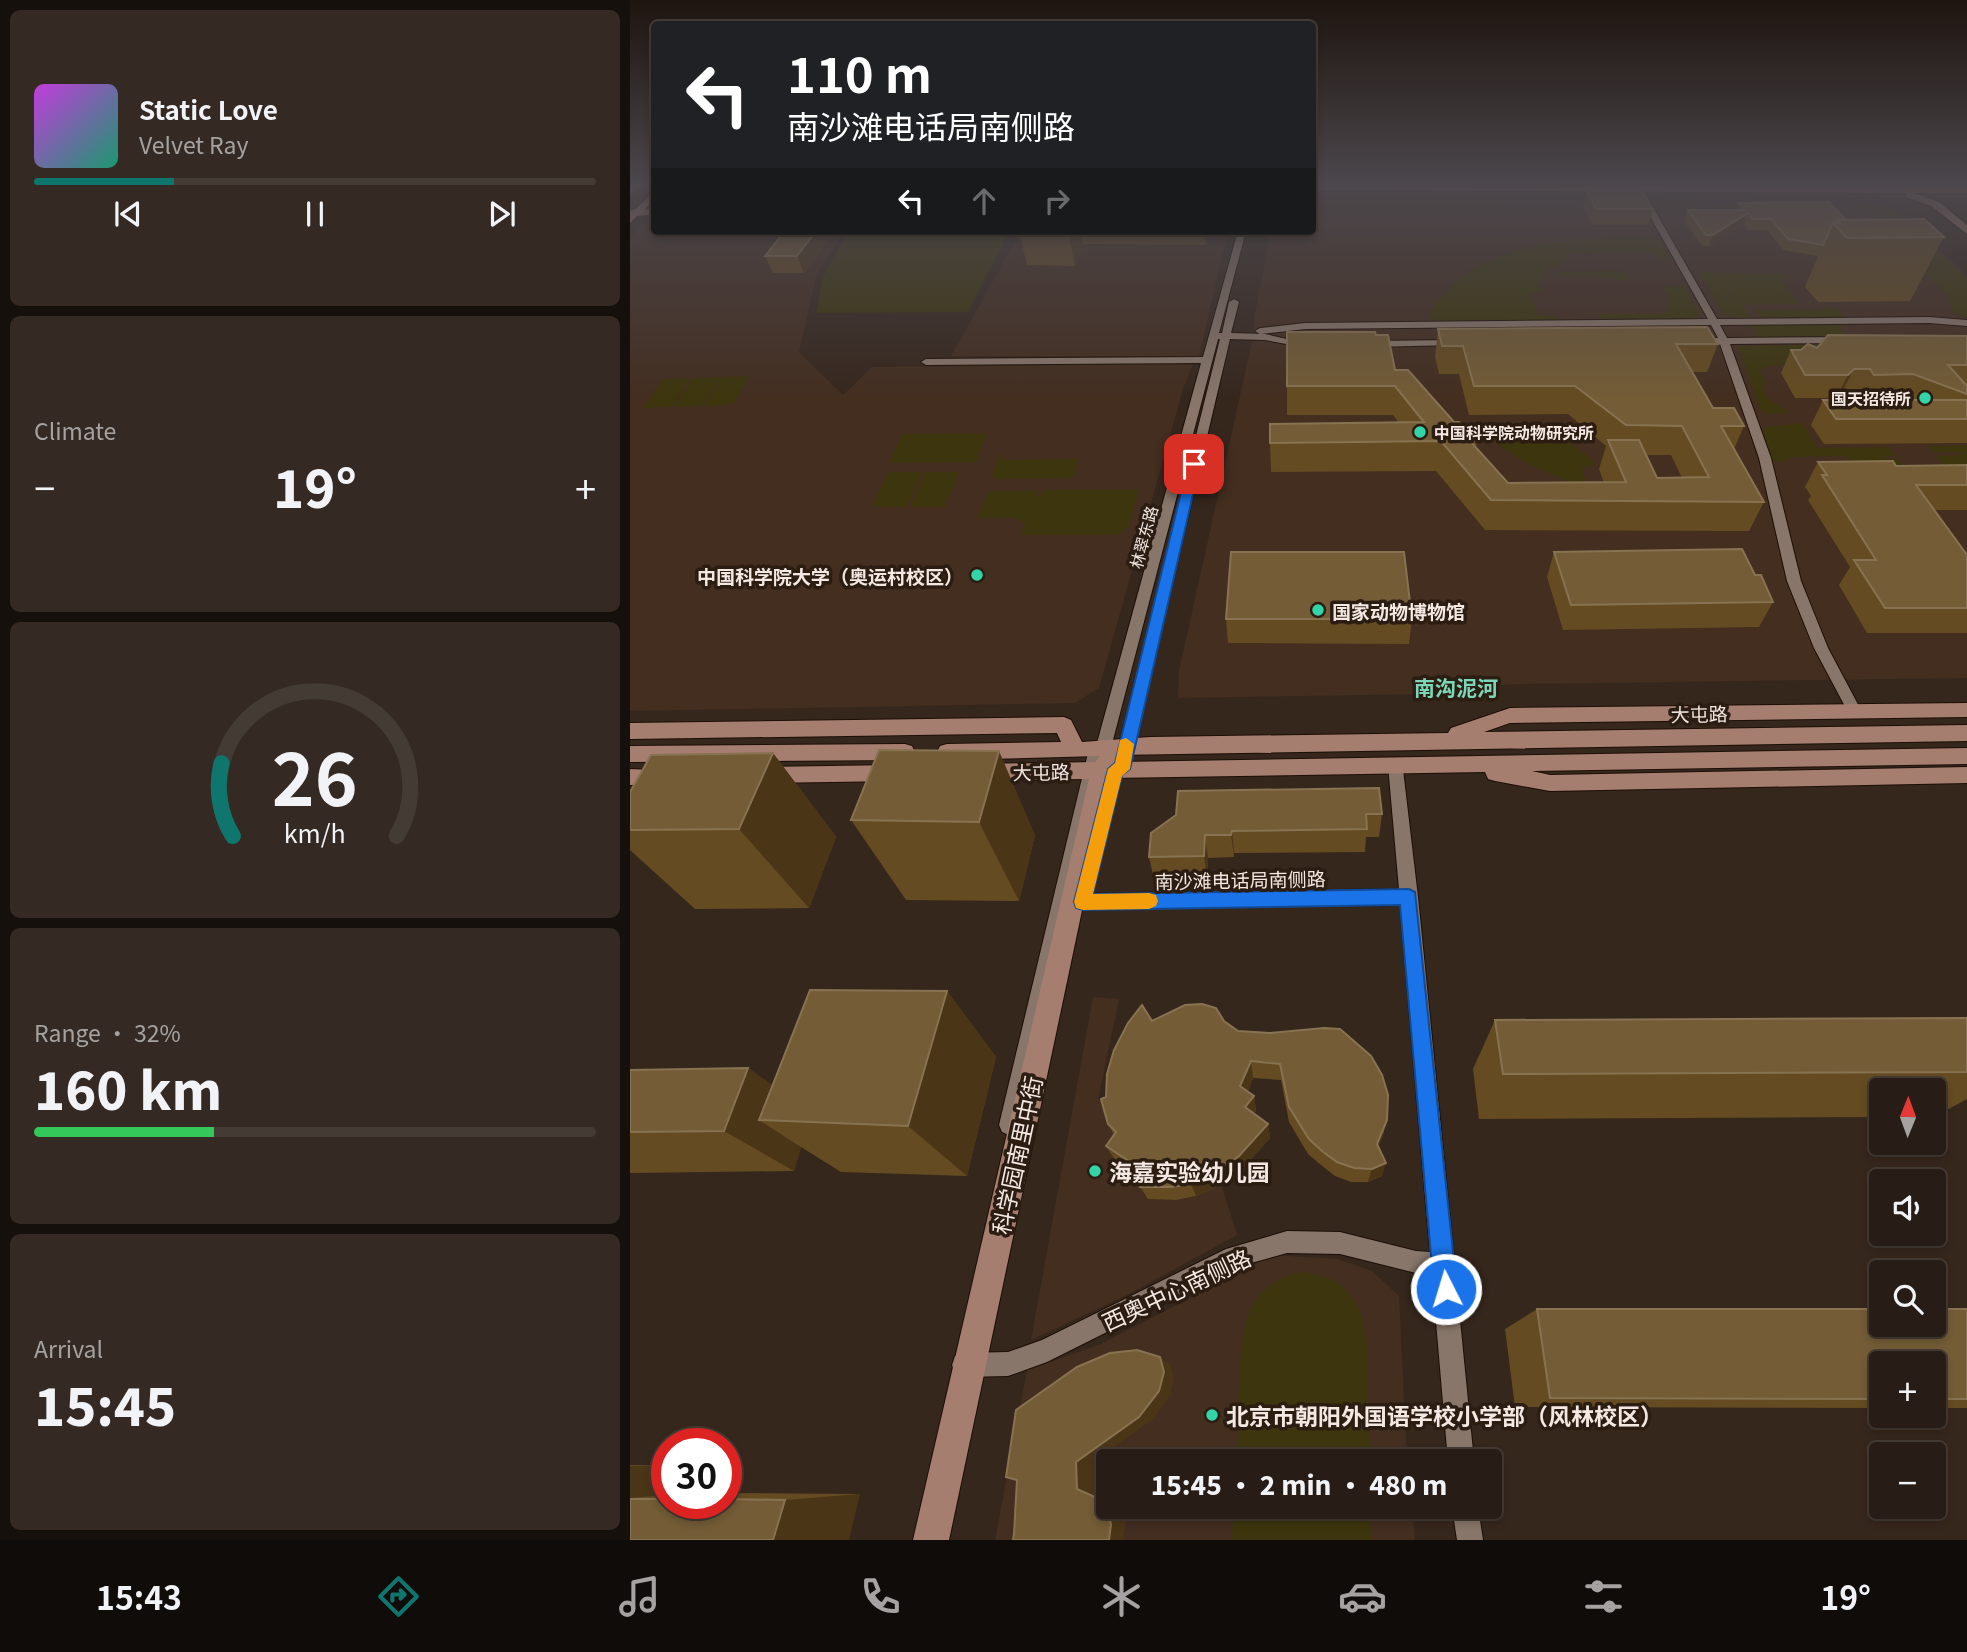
<!DOCTYPE html>
<html lang="en">
<head>
<meta charset="utf-8">
<style>
  body { margin:0; font-family:Georgia,"Noto Sans SC",serif; background:#342a23; color:#f1f3f6; height:100vh; display:flex; flex-direction:column; font-size:26px; white-space:nowrap }
  * { box-sizing:border-box; margin:0 }
  p { font-size:23px; color:#a5a2a1 }
  .icon { flex:none; width:38px; height:38px; fill:none; stroke:currentColor; stroke-width:2; stroke-linecap:round; stroke-linejoin:round }
  .map { position:relative; flex:1; overflow:hidden }
  .sheet { display:flex; flex-direction:column; gap:10px; padding:10px; background:#16100c; width:630px }
  .sheet>* { flex:none }
  .hud { position:absolute; left:21px; top:21px; width:665px; height:214px; border-radius:7px; box-shadow:0 4px 10px #0003,0 0 0 2px #443b35; background:#202124; color:#fff; overflow:hidden }
  .needle { width:46px; rotate:1deg }
  .buttons { position:absolute; left:1239px; top:1078px; display:grid; gap:14px }
  .buttons a { display:grid; place-items:center; width:77px; height:77px; border-radius:7px; background:#281d16; box-shadow:0 4px 10px #0003,0 0 0 2px #443b35; font-size:35px }
  .speed { position:absolute; left:21px; top:1428px; display:flex; gap:14px; font-size:35px; font-weight:700; text-align:center }
  .speed>* { display:grid; place-content:center; width:91px; height:91px; border-radius:50%; background:#281d16; box-shadow:0 4px 10px #0003,0 0 0 2px #443b35; line-height:1 }
  .speed .limit { border:10px solid #d22; background:#fff; color:#111 }
  .pin { position:absolute; display:grid; place-items:center; width:60px; height:60px; color:#fff; margin:-30px; border-radius:14px; box-shadow:0 4px 10px #0006 }
  .me { position:absolute; width:77px; margin:-38px; rotate:355deg; stroke-linejoin:round; filter:drop-shadow(0 0 5px #0008) }
  .turn { display:flex; align-items:center; gap:24px; height:147px; padding:0 21px; font-size:32px }
  .turn .icon { width:91px; height:91px; stroke-width:2.5 }
  .turn b { display:block; font-size:49px; line-height:60px }
  .lanes { display:flex; align-items:center; height:66px; padding:0 21px; background:#0003; justify-content:center; gap:35px; direction:ltr }
  .lanes .off { opacity:.35 }
  .big { font-size:52px; font-weight:800; line-height:1.1 }
  .sheet .tile { flex:1; display:flex; flex-direction:column; justify-content:center; gap:10px; min-width:0; padding:0 24px; border-radius:10px; background:#342a23 }
  .sheet .dial { align-items:center; gap:0 }
  .dial svg { height:182px; overflow:visible; fill:none; stroke:#443b35; stroke-width:7; stroke-linecap:round; text-anchor:middle }
  .dial text { fill:#f1f3f6; stroke:none }
  .song { display:flex; align-items:center; gap:21px }
  .cover { width:84px; height:84px; border-radius:10px; background:linear-gradient(135deg,hsl(290 70% 55%),hsl(160 70% 35%)) }
  .played { height:7px; border-radius:4px; background:linear-gradient(90deg,#0f766e 25%,#443b35 25%) }
  .keys { display:flex; justify-content:space-around; direction:ltr }
  .heat { display:flex; justify-content:space-between; align-items:center; font-size:38px; direction:ltr }
  .charge { height:10px; border-radius:5px; background:linear-gradient(90deg,#34c759 32%,#443b35 0) }
  .trip { position:absolute; left:466px; top:1449px; width:406px; height:70px; border-radius:7px; background:#281d16; box-shadow:0 4px 10px #0003,0 0 0 2px #443b35; font-weight:800; line-height:70px; text-align:center }
  .tab-bar { display:flex; height:112px; justify-content:space-around; align-items:center; background:#100c09; color:#a5a2a1 }
  .tab-bar .icon { width:49px; height:49px }
  .tab-bar .active { color:#0f766e }
  .tab-bar b { font-size:32px; color:#f1f3f6 }
  main { display:flex; flex:1; min-height:0 }
  .map>svg:first-child { display:block }
  .built { fill:#432e20 }
  .green { fill:#3c350d }
  .lines { fill:none; stroke-linecap:round; stroke-linejoin:round }
  .street-casing { stroke:#1d0f06; stroke-width:2 }
  .secondary-casing { stroke:#1d0f06; stroke-width:2 }
  .primary-casing { stroke:#1d0f06; stroke-width:2 }
  .street { fill:#88766a; fill-rule:evenodd }
  .secondary { fill:#a67e70; fill-rule:evenodd }
  .primary { fill:#c38576; fill-rule:evenodd }
  .wall { fill:#644b21; fill-rule:evenodd }
  .shaded-wall { fill:#4b3517 }
  .building { fill:#735c36; stroke:#877251; stroke-width:2 }
  .route { fill:#1a73e8; stroke:#114b97; stroke-width:2 }
  .slow { fill:#f59e0b }
  .poi-dot { fill:#33d4a8; stroke:#2c1d13; stroke-width:2.5 }
  .labels { text-anchor:middle; dominant-baseline:central; stroke-width:7; stroke-linejoin:round; paint-order:stroke }
  .far-poi-label { font-size:16px; font-weight:bold; fill:#f3e8e2; stroke:#2c1d13; text-anchor:end }
  .far-street-label { font-size:16px; fill:#f3e8e2; stroke:#2c1d13 }
  .poi-label { font-size:19px; font-weight:bold; fill:#f3e8e2; stroke:#2c1d13; text-anchor:end }
  .street-label { font-size:19px; fill:#f3e8e2; stroke:#2c1d13 }
  .neighbourhood-label { font-size:21px; font-weight:bold; fill:#7bd7b7; stroke:#2c1d13 }
  .near-street-label { font-size:23px; fill:#f3e8e2; stroke:#2c1d13 }
  .near-poi-label { font-size:23px; font-weight:bold; fill:#f3e8e2; stroke:#2c1d13; text-anchor:start }
</style>
</head>
<body>
<main>
<section class="sheet">
<div class="tile">
<div class="song"><i class="cover"></i><div><b>Static Love</b><p>Velvet Ray</p></div></div>
<div class="played"></div>
<div class="keys"><svg class="icon" aria-label="previous" viewBox="0 0 24 24"><path d="M18 5L8 12l10 7zM5 5v14"/></svg><svg class="icon" aria-label="pause" viewBox="0 0 24 24"><path d="M8 5v14M16 5v14"/></svg><svg class="icon" aria-label="next" viewBox="0 0 24 24"><path d="M6 5l10 7-10 7zM19 5v14"/></svg></div>
</div>
<div class="tile"><p>Climate</p>
<div class="heat"><a>−</a><b class="big">19°</b><a>+</a></div>
</div>
<div class="tile dial"><svg viewBox="0 0 100 80">
<path d="M14 69A42 42 0 1 1 86 69"/>
<path d="M14 69A42 42 0 0 1 9 37" stroke="#0f766e"/>
<text x="50" y="56" font-size="32" font-weight="700">26</text>
<text x="50" y="72" font-size="11">km/h</text>
</svg></div>
<div class="tile"><p>Range · 32%</p><b class="big">160 km</b><div class="charge"></div></div>
<div class="tile"><p>Arrival</p><b class="big">15:45</b></div>
</section>
<div class="map">
<svg width="1337" height="1540" viewBox="0 0 1337 1540">
  <rect width="100%" height="100%" fill="#36271d"/>
  <!-- built -->
  <path class="built" d="M683 199 1103 202 1260 206 1337 275V678L891 684 852 686 800 694 548 698 549 671 623 337 625 313 641 231H682Z
    M24 221V231H213L186 277 169 352 213 395 242 367 563 364 553 389 469 688 445 703 0 711V238L14 223Z
    M391 231H598L569 356H321Z
    M463 997 489 999 468 1100H485V1161L494 1168 521 1178 518 1199 546 1200 566 1196 591 1184 607 1235 499 1294 401 1340Z
    M643 1255 708 1259 742 1271 769 1296 777 1461H478V1507H782L785 1540H365L397 1370 471 1344Z"/>
  <!-- green -->
  <path class="green" d="M1224 206 1252 207 1266 213 1337 278V318L1321 311C1322 290 1296 282 1290 263L1241 212Z
    M219 231H380L338 312 186 313 193 277Z
    M1019 237 1031 241 1040 258H1027L1024 253 1016 251 938 254 937 261 917 269 909 281 912 292 900 293 908 315 925 316 927 320 805 321 799 318C801 307 809 300 816 292 865 238 953 238 1019 237Z
    M991 271 1001 278 987 281 985 277 927 276 924 274 930 272Z
    M1069 272 1155 274 1159 279H1150L1170 304 1111 305 1091 279C1099 294 1113 304 1122 318L1094 315Z
    M1033 286H1054L1068 313 1067 318 974 320 966 314H1036L1039 296Z
    M1192 308H1206L1214 317H1130L1125 310H1193Z
    M1112 324H1212L1210 330 1223 337 1121 338 1125 331Z
    M1209 344 1170 355 1162 363 1134 367 1129 371 1137 382 1133 390 1137 398 1159 412 1138 414 1130 409 1108 346Z
    M120 376 103 404 74 406 92 377Z
    M91 377 73 405 44 407 63 378Z
    M61 378 42 407 13 408 33 379Z
    M1173 423 1187 448 1260 447 1266 456H1255L1257 459 1269 460 1283 478 1233 479 1216 456 1162 457 1154 462 1142 460 1133 435 1134 427Z
    M846 429H929C939 449 957 450 964 464L952 469 957 486 952 488 891 460Z
    M357 433 346 462 259 463 272 434Z
    M1337 445V478L1317 470 1306 456 1332 455 1330 452H1303L1299 446Z
    M373 453 371 460 449 459 445 474 439 478 367 479 362 476 369 455Z
    M258 472H292L277 507H242Z
    M295 472H329L315 507H280Z
    M414 490H509L498 528 486 535H391L395 524C382 512 364 521 347 517L359 491H408L407 496H411Z
    M671 1272C738 1278 738 1332 738 1386 739 1411 739 1436 740 1461H606C607 1436 608 1410 609 1384 612 1332 611 1286 671 1272Z
    M603 1507H740L741 1540H602Z"/>
  <g class="lines">
    <!-- street casing -->
    <g class="street-casing">
      <path id="street" d="M1012 193 1016 195 1087 319 1299 317 1337 320V326L1299 323 1090 325 1097 338 1214 337 1219 340 1214 343 1100 344 1141 458 1171 581 1198 648 1232 712 1230 716 1225 718 1218 712 1184 648 1157 581 1129 458 1090 344H1065L1060 341 1065 338H1088L1081 325 675 329 630 334 625 331 630 328 675 323 1078 319 1008 195Z
        M608 231H616L589 333H592L599 302 604 299 609 302 601 333 635 334 683 345 678 348 635 340 600 339 501 760 493 766 474 840 472 845 466 847 460 845 458 840 479 760 487 754 590 339H588L478 759 471 765 442 894 769 889 758 765 760 761H772L788 897 844 1461H818L802 1275 786 1273 710 1254 657 1253 607 1267 417 1362 378 1376 334 1377 325 1374 322 1365 325 1356 334 1353 378 1352 412 1340 596 1249 657 1231 710 1232 786 1251 800 1252 770 905 439 908 389 1125 386 1132 379 1135 372 1132 369 1125 459 749 467 743 571 363 296 365 291 362 296 359 573 357Z
        M825 340 828 341V345L739 347 734 344 739 341Z
        M822 1507H848L853 1540H827Z"/>
    </g>
    <!-- secondary casing -->
    <g class="secondary-casing">
      <path id="secondary" d="M682 184 1337 187V193H1284L1309 202 1337 225V234L1301 206 1276 197V193L682 190Z
        M24 209V215L0 216V210Z
        M1337 703V717L880 723 854 732 1337 725V741L487 755 489 762 1337 748V764L902 771 920 775 1337 767V783L920 791 865 781 858 779 855 772 480 778 319 1540H283L459 779 352 780 345 778 341 772 345 766 352 764 465 762 470 756 317 760 310 758 307 752 310 746 317 744 431 742 427 733 0 739V723L434 717 441 720 452 742 520 737 818 733 821 728 880 708Z
        M275 744 282 746 285 752 282 758 275 760 0 762V746Z
        M267 765 274 767 278 773 274 779 267 781 132 783 125 781 121 775 125 769 132 767Z
        M0 769 43 771 47 777 43 783 0 785Z"/>
    </g>
    <!-- primary casing -->
    <g class="primary-casing">
      <path id="primary" d="M2 183H13L0 194V185Z
        M24 192V200L0 223V214Z"/>
    </g>
    <!-- street -->
    <use href="#street" class="street"/>
    <!-- secondary -->
    <use href="#secondary" class="secondary"/>
    <!-- primary -->
    <use href="#primary" class="primary"/>
  </g>
  <!-- wall -->
  <path class="wall" d="M957 191 1023 209 1018 225H962L953 206Z
    M1109 203 1216 220 1314 237 1280 301 1188 302 1175 287 1188 256 1153 250 1137 230H1118L1114 224 1079 246H1072L1054 221 1058 210H1107Z
    M65 231H106L102 235 68 236Z
    M155 231H204L174 273H143L135 256Z
    M389 231H578L575 245 453 244 445 266 397 265Z
    M808 329 1088 344 1077 372H1062L1083 408 1114 426 1104 449 1134 502 1119 531 855 530 806 471 641 472 640 443 769 423 763 415H657V386L746 335 765 370 824 422 847 441 846 448 878 483H974L969 469 976 446 938 414 839 415 829 374H809L805 357ZM1016 455H1041L1052 478H1027Z
    M1337 336V443L1194 444 1181 425 1193 400H1279L1270 397H1232L1228 392H1212L1206 398H1165L1151 373 1161 350H1171L1187 348Z
    M1188 462 1266 466 1337 465V510H1304L1337 555V633H1237L1209 585 1220 567 1178 500 1181 496 1175 487Z
    M924 552 1125 575 1143 602 1129 627 933 630 917 577Z
    M596 619H782L779 644 598 643Z
    M249 750 405 835 389 901 276 900 221 820Z
    M143 753 206 837 179 908 65 909 0 850V792Z
    M752 814 749 837H736L735 852 604 853V857L578 858 577 878 524 879 519 857 546 815Z
    M317 991 366 1057 337 1176 211 1172 171 1147 164 1171 0 1173V1070L118 1068 143 1086Z
    M1337 1018V1099L1304 1117V1090H1251V1117L849 1119 843 1069 865 1020Z
    M522 1021H594L608 1031 757 1120 753 1135 748 1147 752 1176 738 1182H721L705 1176 691 1165 678 1154 659 1122 651 1080 623 1078 618 1091 624 1096 626 1111 624 1113 638 1124 640 1138 612 1169 585 1188 566 1196 546 1200 518 1199 510 1187 512 1176 506 1174 485 1160 476 1146 484 1135 478 1124 476 1097Z
    M907 1309H1337V1408H1304V1363H1251V1408L885 1407 875 1329Z
    M0 1465H37V1503H96V1493L230 1494 0 1540Z"/>
  <!-- shaded-wall -->
  <path class="shaded-wall" d="M1118 213 1114 224 1079 246 1083 235Z
    M186 231H204L174 273 167 256Z
    M438 231H451L453 244 445 266Z
    M574 231H578L575 245Z
    M1224 369 1212 392 1206 398 1218 375Z
    M369 751 405 835 389 901 349 822Z
    M143 753 206 837 179 908 109 829Z
    M602 831 604 853V857L601 835Z
    M575 835 578 858 577 878 574 856Z
    M317 991 366 1057 337 1176 278 1126Z
    M621 1061 623 1078 613 1102 610 1086Z
    M118 1068 182 1114 129 1120 171 1147 164 1171 94 1131Z
    M624 1096 626 1111 617 1122 615 1107Z
    M757 1120 753 1135 744 1158 747 1144Z
    M638 1124 640 1138 612 1169 585 1188 566 1196 561 1184Z
    M756 1163 752 1176 738 1182 742 1169Z
    M530 1357 540 1364 544 1379 540 1396 522 1420 464 1462V1487L478 1492V1507H492L496 1519 493 1540H479L447 1489 446 1462Z
    M37 1465V1495L0 1498V1466Z
    M230 1494 219 1540H143L155 1500Z"/>
  <!-- building -->
  <path class="building" d="M957 191H1012L1023 209H966Z
    M1199 202 1216 220H1207L1205 223H1203L1193 245 1158 239 1141 219H1122L1118 213 1083 235H1076L1058 210H1115L1109 203Z
    M1294 219 1314 237 1217 238 1203 223H1210L1207 220Z
    M155 231H186L167 256H135Z
    M1077 327 1088 344H1046L1083 408H1104L1114 426H1091L1134 502 861 500 811 441 640 443V424L794 422 765 386H657V332H745L746 335H758L765 370H778L824 422H829L847 441H840L878 483 996 482 978 440H1009L1027 478 1079 477 1052 426 996 425 945 386H844L833 346H812L808 329Z
    M1198 335 1337 336V365H1318L1337 386V394L1283 374 1244 375 1240 369H1224L1218 375H1175L1161 350H1171L1178 344 1187 348Z
    M1193 400H1337V419H1206Z
    M1263 461 1266 466 1337 465V485H1286L1337 555V608H1255L1224 560H1246L1192 475H1197L1188 462Z
    M1112 549 1125 575H1131L1143 602 941 605 924 552Z
    M601 552H774L782 619H596Z
    M249 750 369 751 349 822 221 820Z
    M143 753 109 829 0 830V792L21 755Z
    M749 788 752 814H736L737 829 602 831 601 835H575L574 856 519 857 521 833 546 815 548 791Z
    M180 990 317 991 278 1126 129 1120Z
    M572 1004 586 1008 594 1021 608 1031 640 1033 694 1028 710 1029 741 1056 752 1075 758 1095 757 1120 747 1144 756 1163 742 1169 724 1168 707 1162 692 1151 679 1139 659 1107 650 1064 621 1061 610 1086 624 1096 615 1107 638 1124 609 1156 581 1176 561 1184 540 1187H510L514 1165 499 1161 476 1146 486 1132 478 1124 471 1099 476 1097 477 1074 484 1050 498 1023 512 1005 522 1021 555 1005Z
    M1337 1018V1072L873 1074 865 1020Z
    M118 1068 94 1131 0 1132V1070Z
    M907 1309H1251V1325H1304V1309H1337V1399H1304V1363H1251V1399L920 1398Z
    M507 1350 530 1357 534 1372 529 1391 509 1417 446 1462 447 1489 463 1496 476 1507 481 1524 479 1540H383L384 1534 387 1480 376 1477 386 1410 447 1367 480 1353Z
    M0 1499H37V1503H96V1499L155 1500 143 1540H0Z"/>
  <!-- sky -->
  <linearGradient id="sky" x2="0" y2="1"><stop stop-color="#1e1510"/><stop offset="0.46" stop-color="#4c474c"/><stop offset="1" stop-color="#4c474c" stop-opacity="0"/></linearGradient>
  <rect width="1337" height="399" fill="url(#sky)"/>
  <!-- route -->
  <path class="route" d="M564 461 570 464 500 769 492 775 463 894 779 889 785 892 827 1289 824 1297 816 1300 807 1297 804 1289 770 905 453 910 446 908 444 902 478 769 485 763 558 464Z"/>
  <!-- slow -->
  <path class="slow" d="M496 738 504 744 500 769 492 776 463 894 519 893 526 895 528 901 526 906 519 909 453 910 446 908 444 902 478 769 485 763 490 740Z"/>
  <!-- markers -->
  <g class="poi-dot">
    <circle cx="1295" cy="398" r="7"/>
    <circle cx="790" cy="432" r="7"/>
    <circle cx="347" cy="575" r="7"/>
    <circle cx="688" cy="610" r="7"/>
    <circle cx="465" cy="1171" r="7"/>
    <circle cx="582" cy="1415" r="7"/>
  </g>
  <g class="labels">
    <!-- far-poi labels -->
    <g class="far-poi-label">
      <text x="1281" y="398">国天招待所</text>
      <text x="804" y="432" text-anchor="start">中国科学院动物研究所</text>
    </g>
    <!-- far-street labels -->
    <g class="far-street-label">
      <text transform="translate(513 537) rotate(-75)">林翠东路</text>
    </g>
    <!-- poi labels -->
    <g class="poi-label">
      <text x="333" y="575">中国科学院大学（奥运村校区）</text>
      <text x="702" y="610" text-anchor="start">国家动物博物馆</text>
    </g>
    <!-- street labels -->
    <g class="street-label">
      <text transform="translate(1069 713) rotate(-1)">大屯路</text>
      <text transform="translate(411 771) rotate(-1)">大屯路</text>
      <text transform="translate(610 879) rotate(-1)">南沙滩电话局南侧路</text>
    </g>
    <!-- neighbourhood labels -->
    <g class="neighbourhood-label">
      <text x="826" y="687">南沟泥河</text>
    </g>
    <!-- near-street labels -->
    <g class="near-street-label">
      <text transform="translate(386 1155) rotate(-78)">科学园南里中街</text>
      <text transform="translate(546 1289) rotate(-25)">西奥中心南侧路</text>
    </g>
    <!-- near-poi labels -->
    <g class="near-poi-label">
      <text x="479" y="1171">海嘉实验幼儿园</text>
      <text x="596" y="1415">北京市朝阳外国语学校小学部（风林校区）</text>
    </g>
  </g>
</svg>
<div class="buttons">
<a><svg class="needle" viewBox="-14 -14 28 28"><path d="M0-13l5 13h-10z" fill="#e53935"/><path d="M0 13l5-13h-10z" fill="#a5a2a1"/></svg></a>
<a><svg class="icon" aria-label="sound" viewBox="0 0 24 24"><path d="M4 9h4l5-4v14l-5-4H4zM17 9q2 3 0 6"/></svg></a>
<a><svg class="icon" aria-label="search" viewBox="0 0 24 24"><circle cx="10" cy="10" r="6"/><path d="M15 15l6 6"/></svg></a>
<a>+</a>
<a>−</a>
</div>
<div class="speed"><div class="limit">30</div></div>
<div class="pin" style="left:564px;top:464px;background:#d93025"><svg class="icon" aria-label="arrive" viewBox="0 0 24 24"><path d="M6 21V4h12l-3 4 3 4H6"/></svg></div>
<svg class="me" style="left:816px;top:1289px" viewBox="-20 -20 40 40"><circle r="17" fill="#1a73e8" stroke="#fff" stroke-width="3"/><path d="M0-11L8 9 0 5-8 9z" fill="#fff"/></svg>
<div class="trip">15:45 · 2 min · 480 m</div>
<div class="hud">
<div class="turn"><svg class="icon" aria-label="left" viewBox="0 0 24 24"><path d="M17 20v-9H6M10 6l-5 5 5 5"/></svg><div><b>110 m</b>南沙滩电话局南侧路</div></div>
<div class="lanes"><svg class="icon" aria-label="left" viewBox="0 0 24 24"><path d="M17 20v-9H6M10 6l-5 5 5 5"/></svg><svg class="icon off" aria-label="ahead" viewBox="0 0 24 24"><path d="M12 20V5M6 11l6-6 6 6"/></svg><svg class="icon off" aria-label="right" viewBox="0 0 24 24"><path d="M7 20v-9h11M14 6l5 5-5 5"/></svg></div>
</div>
</div>
</main>
<nav class="tab-bar">
<b>15:43</b>
<svg class="icon active" aria-label="directions" viewBox="0 0 24 24"><path d="M12 3l9 9-9 9-9-9zM9 14v-3h6M13 9l2 2-2 2"/></svg>
<svg class="icon" aria-label="music" viewBox="0 0 24 24"><path d="M9 18V5l10-2v13"/><circle cx="6" cy="18" r="3"/><circle cx="16" cy="16" r="3"/></svg>
<svg class="icon" aria-label="phone" viewBox="0 0 24 24"><path d="M5 4h4l2 5-3 2q2 4 5 5l2-3 5 2v4C11 20 4 13 5 4z"/></svg>
<svg class="icon" aria-label="climate" viewBox="0 0 24 24"><path d="M12 3v18M4 7l16 10M4 17L20 7"/></svg>
<svg class="icon" aria-label="car" viewBox="0 0 24 24"><path d="M5 17H2v-5l4-1 3-4h7l3 4 3 1v5h-3M9 17h6M6 11h13"/><circle cx="7" cy="17" r="2"/><circle cx="17" cy="17" r="2"/></svg>
<svg class="icon" aria-label="filters" viewBox="0 0 24 24"><path d="M4 7h16M4 17h16"/><circle cx="9" cy="7" r="2"/><circle cx="15" cy="17" r="2"/></svg>
<b>19°</b>
</nav>
</body>
</html>
